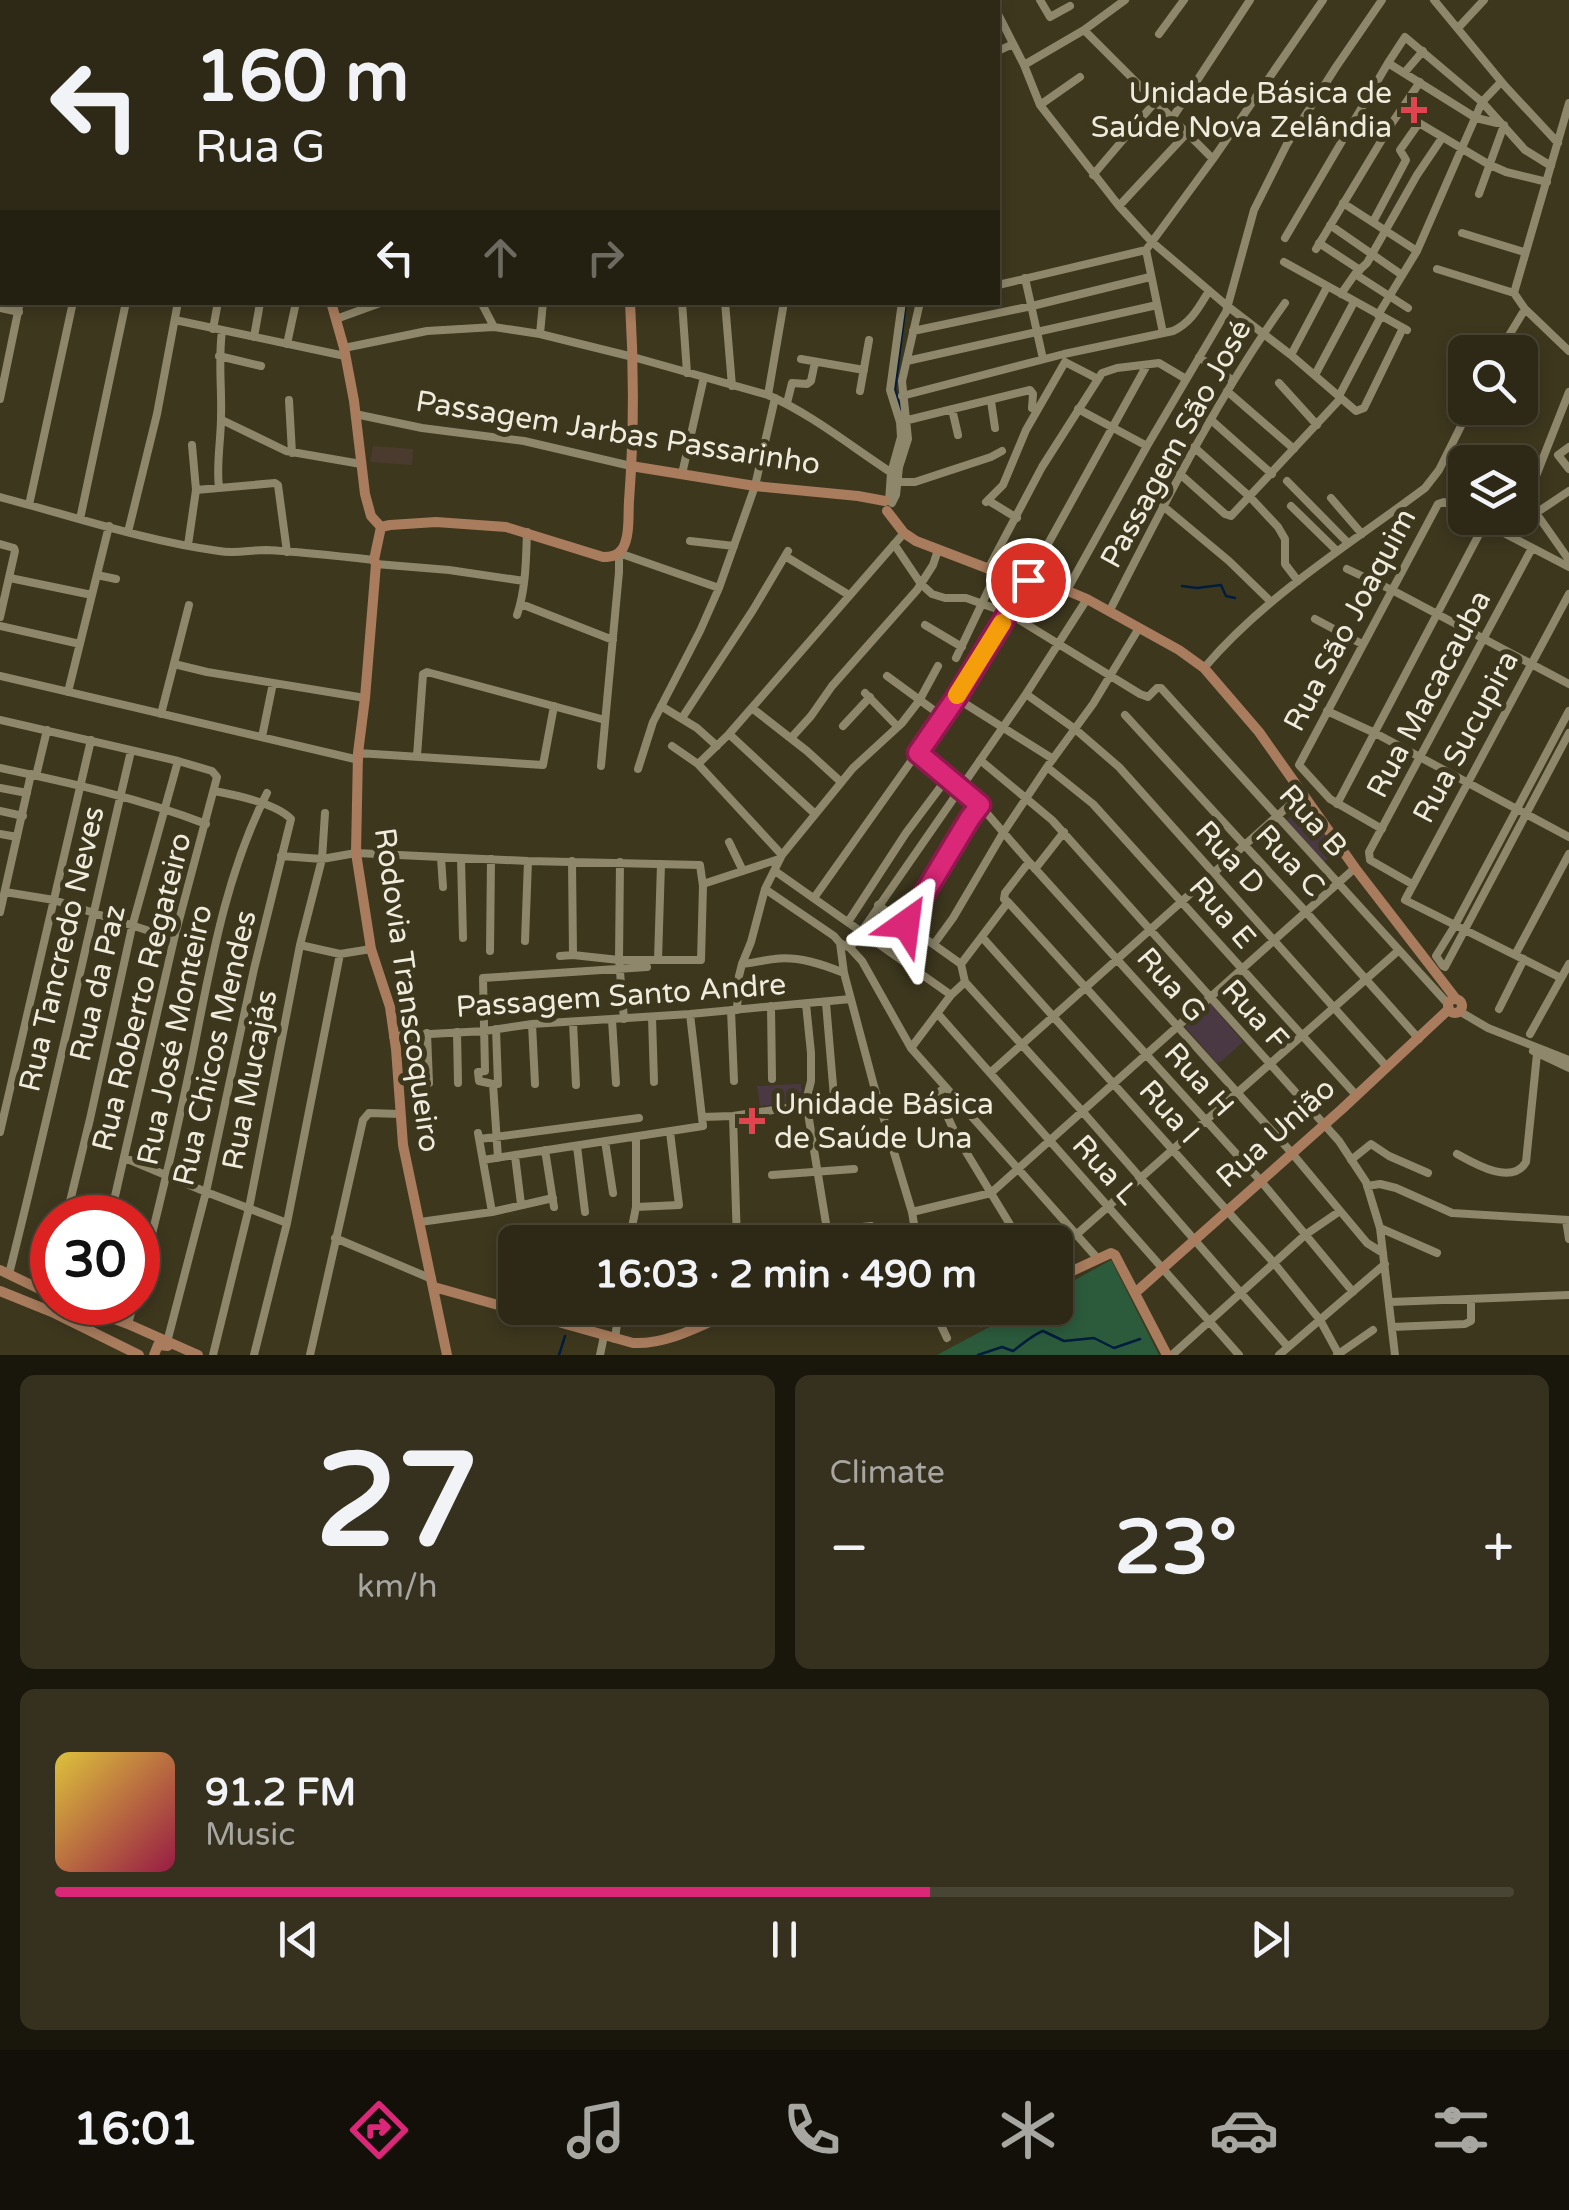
<!DOCTYPE html>
<html lang="en">
<head>
<meta charset="utf-8">
<style>
  body { margin:0; font-family:"Varela Round",sans-serif; background:#36311f; color:#f1f3f6; height:100vh; display:flex; flex-direction:column; font-size:38px; white-space:nowrap }
  * { box-sizing:border-box; margin:0 }
  p { font-size:32px; color:#a7a6a1 }
  .icon { flex:none; width:55px; height:55px; fill:none; stroke:currentColor; stroke-width:2; stroke-linecap:round; stroke-linejoin:round }
  .map { position:relative; height:1355px; overflow:hidden }
  .side { display:flex; flex-direction:column; gap:20px; padding:20px; background:#19170c; flex:1 }
  .side>* { flex:none }
  .top-card { position:absolute; left:0px; top:0px; width:1000px; height:305px; box-shadow:0 5px 15px #0003,0 0 0 2px #494535; background:#2e2916; color:#f1f3f6; overflow:hidden }
  .tools { position:absolute; left:1448px; top:335px; display:grid; gap:20px }
  .tools a { display:grid; place-items:center; width:90px; height:90px; border-radius:15px; background:#2e2916; box-shadow:0 5px 15px #0003,0 0 0 2px #494535; font-size:50px }
  .speed { position:absolute; left:30px; top:1195px; display:flex; gap:20px; font-size:50px; font-weight:700; text-align:center }
  .speed>* { display:grid; place-content:center; width:130px; height:130px; border-radius:50%; background:#2e2916; box-shadow:0 5px 15px #0003,0 0 0 2px #494535; line-height:1 }
  .speed .limit { border:15px solid #d22; background:#fff; color:#111 }
  .pin { position:absolute; display:grid; place-items:center; width:85px; height:85px; color:#fff; margin:-42px; border:5px solid #fff; border-radius:50%; box-shadow:0 2px 10px #0007 }
  .me { position:absolute; width:110px; margin:-55px; rotate:31deg; stroke-linejoin:round; filter:drop-shadow(0 0 8px #0008) }
  .turn { display:flex; align-items:center; gap:35px; height:210px; padding:0 30px; font-size:45px }
  .turn .icon { width:130px; height:130px; stroke-width:2.5 }
  .turn b { display:block; font-size:70px; line-height:85px }
  .lanes { display:flex; align-items:center; height:95px; padding:0 30px; background:#0003; justify-content:center; gap:50px; direction:ltr }
  .lanes .off { opacity:.35 }
  .big { font-size:75px; font-weight:800; line-height:1.1 }
  .side .card { flex:1; display:flex; flex-direction:column; justify-content:center; gap:15px; min-width:0; padding:0 35px; border-radius:15px; background:#36311f }
  .side .dial { align-items:center; gap:0 }
  .dial b { font-size:130px; line-height:1 }
  .song { display:flex; align-items:center; gap:30px }
  .cover { width:120px; height:120px; border-radius:15px; background:linear-gradient(135deg,hsl(50 70% 55%),hsl(340 70% 35%)) }
  .played { height:10px; border-radius:5px; background:linear-gradient(90deg,#db2777 60%,#494535 60%) }
  .keys { display:flex; justify-content:space-around; direction:ltr }
  .heat { display:flex; justify-content:space-between; align-items:center; font-size:55px; direction:ltr }
  .side .tiles { flex:1; display:grid; gap:20px; grid-template-columns:1fr 1fr }
  .card:last-child { grid-column:span 2 }
  .trip { position:absolute; left:498px; top:1225px; width:575px; height:100px; border-radius:15px; background:#2e2916; box-shadow:0 5px 15px #0003,0 0 0 2px #494535; font-weight:800; line-height:100px; text-align:center }
  .tab-bar { display:flex; height:160px; justify-content:space-around; align-items:center; background:#121009; color:#a7a6a1 }
  .tab-bar .icon { width:70px; height:70px }
  .tab-bar .active { color:#db2777 }
  .tab-bar b { font-size:45px; color:#f1f3f6 }
  .map>svg:first-child { display:block }
  .industrial { fill:#4b3b2f }
  .education { fill:#4a3943 }
  .green { fill:#2c5b3c }
  .lines { fill:none; stroke-linecap:round; stroke-linejoin:round }
  .stream { stroke:#001d3d; stroke-width:2.5 }
  .minor { stroke:#8e876b; stroke-width:8 }
  .major { stroke:#a87c5d; stroke-width:10 }
  .route-casing { stroke:#8e194d; stroke-width:25 }
  .route { stroke:#db2777; stroke-width:18 }
  .slow { stroke:#f59e0b; stroke-width:18 }
  .health-dot { fill:#e0444e; stroke:#3d371e; stroke-width:4 }
  .labels { text-anchor:middle; dominant-baseline:central; stroke-width:10; stroke-linejoin:round; paint-order:stroke }
  .poi-label { font-size:30px; fill:#f0ecdd; stroke:#3d371e; text-anchor:end }
  .street-label { font-size:30px; fill:#f0ecdd; stroke:#3d371e }
</style>
</head>
<body>
<div class="map">
<svg width="1569" height="1355" viewBox="0 0 1569 1355">
  <rect width="100%" height="100%" fill="#3d371e"/>
  <!-- industrial -->
  <path class="industrial" d="M373 446 413 449 412 465 370 462Z"/>
  <!-- education -->
  <path class="education" d="M1306 802 1339 851 1324 862 1287 820Z
    M1210 1003 1243 1042 1218 1064 1185 1027Z
    M801 1084 802 1103 760 1106 757 1086Z"/>
  <!-- green -->
  <path class="green" d="M1111 1260 1159 1355H937L1025 1308H1055V1291Z"/>
  <g class="lines">
    <!-- stream -->
    <path class="stream" d="M870 0 873 2
      M900 409 895 389 906 302
      M1182 586 1197 588 1221 585 1226 596 1235 598
      M559 1355 565 1336
      M978 1355 1002 1347 1013 1351C1021 1345 1034 1334 1043 1331L1064 1341 1094 1338 1114 1348 1140 1339"/>
    <!-- minor -->
    <path class="minor" d="M270 0 271 2
      M315 0 316 2
      M526 0V2
      M682 0 685 2
      M748 0 750 2
      M782 0 785 2
      M844 0 847 2
      M1040 0 1050 17 1070 6
      M1434 0 1505 86 1558 143
      M72 2 73 0
      M246 2H249
      M376 2V0
      M388 2 450 0
      M630 2 631 0
      M864 2 866 0
      M913 2 917 0
      M991 2 996 0
      M0 5 2 4
      M998 14 1024 65 1040 105 1119 206 1152 242 1226 305 1291 355 1356 411 1364 408 1403 328
      M1458 28 1484 0
      M1084 30 1213 159
      M1159 34 1184 0
      M998 51 1013 44
      M1388 63 1476 118 1497 123
      M1024 65 1084 30 1125 0
      M1405 72 1423 51
      M1569 103 1514 293 1525 309 1569 351
      M1040 105 1080 77
      M1173 117 1250 0
      M0 158 2 150
      M1093 175 1156 101
      M0 194 2 195
      M1479 194 1504 125
      M1343 203 1417 251
      M1119 206 1187 133
      M1373 222 1406 160 1400 150 1419 123 1488 164 1506 172 1547 182
      M1330 225 1402 275
      M1462 233 1524 252
      M1285 238 1388 63 1405 37 1482 102 1525 150 1551 166
      M1319 243 1360 270
      M1316 249 1392 123 1420 82
      M1284 262 1407 330
      M1437 269 1514 293
      M1355 274 1408 308
      M1025 278 1043 359
      M998 285 1146 250
      M1341 294 1355 274 1367 263 1417 175 1442 138
      M481 302 494 327
      M682 302 687 373
      M725 302 732 386
      M0 308 19 312
      M1378 315 1417 251 1482 102 1501 82
      M336 319 383 302
      M175 320 345 356
      M213 329 218 302
      M913 331 1032 306 1150 277
      M1163 333 1146 250 1213 159 1323 0
      M540 334 543 302
      M254 337 260 303
      M287 344 295 307
      M344 348 427 331 494 327 540 334 633 357 768 395C815 416 854 449 898 477
      M1499 352 1525 309
      M1291 355 1327 287
      M219 356 261 366
      M1199 357 1232 380
      M801 359 864 370
      M907 361 1157 305
      M1315 375 1354 302
      M1279 383 1317 425
      M860 391 869 340
      M1227 391 1294 449
      M768 395 784 302
      M902 396 1064 354 1173 331C1191 323 1199 307 1209 291
      M1339 396 1381 316
      M0 399 20 302
      M289 400 292 453
      M991 401 995 428
      M787 403 792 383 807 384 811 381 815 362
      M952 409 958 435
      M1078 409 1147 446
      M355 414 422 428 524 441 631 466
      M1210 419 1272 474
      M222 420 286 451 361 464
      M904 421 1030 390 1033 394 1032 408
      M1194 447 1250 497 1278 527 1285 539V564L1298 581
      M1569 447 1558 455 1569 469
      M682 474 704 377
      M1180 474 1225 514 1231 516 1341 398
      M1287 481 1348 543
      M1534 481 1569 392
      M897 482H915L991 457 1002 451
      M219 488C216 464 221 441 221 417 222 387 218 361 222 331
      M196 490 275 483 278 485 287 552
      M1569 491 1536 513 1569 560
      M0 497C72 516 145 541 219 551 235 554 250 550 266 550 302 552 338 556 374 560
      M1331 498 1362 534
      M889 501 891 473 901 437 900 422 890 390 902 302
      M989 501 1017 518
      M986 502 1003 485 1026 430 1065 362 1098 379
      M892 503 896 495 899 467 908 439 902 381 920 302
      M29 505 73 302
      M1163 506 1229 561 1270 601
      M1291 506 1337 551
      M1475 518 1569 567
      M80 519 126 302
      M128 532 157 414 178 302
      M690 541 734 546
      M0 544 14 548 15 551 0 617
      M894 544 921 584 932 594 945 598H966L1008 613 1140 694 1148 697 1157 688H1161L1448 1004
      M188 545 196 490 192 445
      M785 556 849 595
      M376 564 449 570 524 581
      M988 569 1042 467 1102 373 1117 368 1159 363 1186 379
      M1347 569 1392 590 1569 684
      M97 575 116 579
      M10 578 92 595
      M1067 590 1147 446 1226 312 1254 210 1287 144 1336 67 1382 0
      M521 604 613 640
      M1110 610C1164 505 1216 399 1285 303
      M517 615C526 589 526 559 527 532
      M1315 619 1362 644
      M925 625 962 647
      M0 626 80 644
      M956 658 997 572
      M174 664 207 672 365 698
      M1204 668C1266 595 1349 545 1425 488L1439 470 1470 408
      M0 676 359 760
      M887 676 943 717
      M68 692 109 526
      M865 693 898 727
      M1026 694 1075 729 1119 767 1387 1067
      M956 698 1053 759
      M661 706 697 728 717 746
      M752 708 807 751 841 782
      M1327 711 1375 733 1569 837
      M1569 711 1454 927 1436 956 1443 966 1445 967 1569 733
      M161 714 189 605
      M1125 715 1306 912 1419 1039
      M682 718 753 610 788 551
      M0 720 178 761 212 771 217 777 174 939 110 1218
      M843 726 870 697
      M729 734 814 813
      M262 737 273 683
      M791 738 811 716 832 686 917 590 933 565 938 550
      M672 746 698 764 782 855
      M358 753 543 765 554 706
      M918 753 972 796 1029 862 1291 1152 1367 1243 1383 1253
      M417 756 423 674 427 672 605 720
      M980 760 1052 820 1339 1141 1366 1182 1380 1228 1395 1355
      M698 764 729 734 904 533
      M601 766 619 572V553L719 588
      M1047 767 1093 804 1356 1095
      M0 768C70 783 139 798 206 824
      M638 769 653 722 700 631 719 588 755 486 775 398
      M36 776 47 730
      M0 788 27 793
      M1337 804 1485 523
      M0 811 23 816
      M1382 829 1330 799 1299 765 1438 504 1444 502 1465 512
      M0 834 17 837
      M729 842 743 871
      M281 856 322 859 356 853 528 861 700 865 703 886 701 960H619L573 955 560 956
      M441 858 443 887
      M461 859 463 938
      M572 861 573 955
      M620 862 619 960 624 1019
      M1029 862 1005 893 1004 899 1008 902 961 964 965 982 1082 1111 1288 1347
      M1035 869 1064 832
      M775 871 951 995
      M703 884 779 859
      M1412 884 1370 860 1369 852 1532 548
      M765 889 834 936 840 943 850 948 862 961 911 1048 1098 1259
      M5 892 54 900 174 939
      M814 898 956 698 1028 580 1147 365
      M1008 902 1260 1180 1353 1292
      M878 905 961 964
      M0 912 31 774
      M848 922 906 833 948 777
      M906 924 970 817 980 805
      M982 937 1274 1263 1320 1320 1339 1355
      M525 941 528 861
      M840 943 844 973 874 1086 912 1212 917 1242
      M934 944 953 918 1003 833 1047 767 1093 704 1139 628
      M300 945 340 954 371 949
      M850 948 1026 694 1087 599
      M490 951 491 859
      M1515 955 1569 854
      M658 960 661 864
      M742 964C754 963 763 960 774 959 798 956 822 964 844 973
      M1561 978 1405 900 1569 594
      M826 1003 834 1097
      M806 1004 811 1053V1081L806 1101 829 1242
      M771 1006 772 1079
      M1499 1009 1524 959
      M731 1010 734 1081
      M737 1010 739 976 742 964 751 942 765 889 782 855 853 768 902 723 919 701 938 666
      M1459 1011 1488 1028 1569 1060
      M938 1014 1239 1355
      M652 1017 654 1082
      M612 1020 616 1083
      M573 1022 576 1085
      M532 1024 535 1084
      M496 1029 498 1084
      M457 1032 458 1083
      M427 1033 429 1083
      M1530 1034 1569 964
      M393 1036 485 1031 532 1024 690 1014 851 999
      M911 1048 951 995 965 982
      M1533 1051 1569 1068
      M990 1073 1303 793
      M945 1087 937 1094 957 1137 1020 1241
      M733 1116 737 1242
      M702 1117 733 1116 807 1105
      M0 1132 91 740
      M478 1133 492 1212
      M480 1139 639 1118
      M605 1141 613 1193
      M577 1146 585 1212
      M545 1150 554 1207
      M1457 1154C1475 1164 1512 1186 1526 1162L1537 1054
      M515 1156 521 1204
      M125 1158 206 1192 287 1223
      M498 1158 493 1084 479 1081 478 1072 485 1071 483 978 647 967
      M483 1160 703 1126 690 1014
      M1351 1160 1371 1144 1389 1156 1428 1173
      M772 1175 854 1169
      M1367 1186 1380 1184 1396 1188 1452 1213 1569 1220
      M636 1207 679 1205 670 1132
      M912 1212 991 1193 1355 868
      M66 1218 90 1119 132 927 178 761
      M1566 1220 1569 1239
      M420 1222 492 1212 553 1198
      M1380 1228 1437 1253
      M1077 1234 1398 951
      M790 1235 871 1226
      M335 1238 432 1279
      M629 1242 636 1207V1137
      M9 1274C53 1100 90 925 131 751
      M138 1289C158 1212 176 1137 192 1058 210 969 225 875 267 793
      M47 1292 52 1270
      M1390 1302 1569 1295
      M933 1308 947 1338
      M973 1308 981 1323
      M128 1324 134 1302
      M1392 1327 1465 1324 1471 1321V1299
      M615 1339 619 1308
      M166 1346 206 1192 254 969 291 819C276 803 236 795 214 791
      M213 1355 249 1208 300 945 322 859 325 813
      M254 1355 287 1223 340 954
      M310 1355 363 1120 369 1113 400 1114
      M600 1355 604 1336
      M1172 1355 1305 1235 1340 1211
      M1279 1355 1385 1264
      M1337 1355 1373 1330"/>
    <!-- major -->
    <path class="major" d="M191 0 193 2
      M607 0V2
      M331 302 344 348 354 401 365 494 371 516 381 527
      M631 466 755 486 858 496 885 501
      M887 511 904 533 916 541 997 572 1063 589 1087 599 1179 650 1204 668 1259 732 1355 868 1456 999
      M381 527 374 560 376 564 365 698 358 753 356 853 371 949 390 1007 396 1049 403 1145 447 1355
      M381 527 390 525 436 522 506 527 603 557C611 557 618 556 623 548 630 535 628 515 629 501 634 435 634 368 630 302
      M1448 1006a7 7 0 1 1 14 0a7 7 0 1 1-14 0Z
      M1017 1242H1021
      M0 1270 52 1295
      M1055 1279 1111 1253 1115 1255 1167 1355
      M434 1287 633 1343C671 1345 708 1321 742 1308
      M0 1291 52 1312 139 1355
      M1135 1293 1342 1109 1449 1009
      M70 1302 128 1324 198 1355
      M154 1355 158 1345 168 1346"/>
  </g>
  <g class="lines">
    <!-- route casing -->
    <g class="route-casing">
      <path id="route" d="M906 924 970 818 980 805 918 753 956 698 1028 580"/>
    </g>
    <!-- route -->
    <use href="#route" class="route"/>
    <!-- slow -->
    <path class="slow" d="M957 695 1002 623"/>
  </g>
  <!-- markers -->
  <g class="health-dot">
    <path d="M1409 95h10v10h10v10h-10v10h-10v-10h-10v-10h10z"/>
    <path d="M747 1106h10v10h10v10h-10v10h-10v-10h-10v-10h10z"/>
  </g>
  <g class="labels">
    <!-- poi labels -->
    <g class="poi-label">
      <text x="1392" y="93">Unidade Básica de<tspan x="1392" dy="34">Saúde Nova Zelândia</tspan></text>
      <text x="774" y="1104" text-anchor="start">Unidade Básica<tspan x="774" dy="34">de Saúde Una</tspan></text>
    </g>
    <!-- street labels -->
    <g class="street-label">
      <text transform="translate(618 433) rotate(9)">Passagem Jarbas Passarinho</text>
      <text transform="translate(1176 444) rotate(-61)">Passagem São José</text>
      <text transform="translate(1350 620) rotate(-62)">Rua São Joaquim</text>
      <text transform="translate(1429 694) rotate(-62)">Rua Macacauba</text>
      <text transform="translate(1466 737) rotate(-62)">Rua Sucupira</text>
      <text transform="translate(1313 821) rotate(48)">Rua B</text>
      <text transform="translate(1230 858) rotate(48)">Rua D</text>
      <text transform="translate(1290 861) rotate(47)">Rua C</text>
      <text transform="translate(1222 913) rotate(49)">Rua E</text>
      <text transform="translate(62 949) rotate(-77)">Rua Tancredo Neves</text>
      <text transform="translate(98 983) rotate(-77)">Rua da Paz</text>
      <text transform="translate(1171 985) rotate(49)">Rua G</text>
      <text transform="translate(407 990) rotate(82)">Rodovia Transcoqueiro</text>
      <text transform="translate(142 992) rotate(-76)">Rua Roberto Regateiro</text>
      <text transform="translate(621 996) rotate(-4)">Passagem Santo Andre</text>
      <text transform="translate(1255 1015) rotate(48)">Rua F</text>
      <text transform="translate(175 1035) rotate(-78)">Rua José Monteiro</text>
      <text transform="translate(215 1048) rotate(-77)">Rua Chicos Mendes</text>
      <text transform="translate(250 1080) rotate(-79)">Rua Mucajás</text>
      <text transform="translate(1199 1080) rotate(48)">Rua H</text>
      <text transform="translate(1169 1112) rotate(48)">Rua I</text>
      <text transform="translate(1276 1133) rotate(-42)">Rua União</text>
      <text transform="translate(1105 1170) rotate(48)">Rua L</text>
    </g>
  </g>
</svg>
<div class="tools">
<a><svg class="icon" aria-label="search" viewBox="0 0 24 24"><circle cx="10" cy="10" r="6"/><path d="M15 15l6 6"/></svg></a>
<a><svg class="icon" aria-label="layers" viewBox="0 0 24 24"><path d="M12 4l9 5-9 5-9-5zM3 14l9 5 9-5"/></svg></a>
</div>
<div class="speed"><div class="limit">30</div></div>
<div class="pin" style="left:1028px;top:580px;background:#d93025"><svg class="icon" aria-label="arrive" viewBox="0 0 24 24"><path d="M6 21V4h12l-3 4 3 4H6"/></svg></div>
<svg class="me" style="left:906px;top:924px" viewBox="-20 -20 40 40"><path d="M0-17L14 15 0 8-14 15z" fill="#db2777" stroke="#fff" stroke-width="4"/></svg>
<div class="trip">16:03 · 2 min · 490 m</div>
<div class="top-card">
<div class="turn"><svg class="icon" aria-label="left" viewBox="0 0 24 24"><path d="M17 20v-9H6M10 6l-5 5 5 5"/></svg><div><b>160 m</b>Rua G</div></div>
<div class="lanes"><svg class="icon" aria-label="left" viewBox="0 0 24 24"><path d="M17 20v-9H6M10 6l-5 5 5 5"/></svg><svg class="icon off" aria-label="ahead" viewBox="0 0 24 24"><path d="M12 20V5M6 11l6-6 6 6"/></svg><svg class="icon off" aria-label="right" viewBox="0 0 24 24"><path d="M7 20v-9h11M14 6l5 5-5 5"/></svg></div>
</div>
</div>
<section class="side">
<div class="tiles">
<div class="card dial"><b>27</b><p>km/h</p></div>
<div class="card"><p>Climate</p>
<div class="heat"><a>−</a><b class="big">23°</b><a>+</a></div>
</div>
<div class="card">
<div class="song"><i class="cover"></i><div><b>91.2 FM</b><p>Music</p></div></div>
<div class="played"></div>
<div class="keys"><svg class="icon" aria-label="previous" viewBox="0 0 24 24"><path d="M18 5L8 12l10 7zM5 5v14"/></svg><svg class="icon" aria-label="pause" viewBox="0 0 24 24"><path d="M8 5v14M16 5v14"/></svg><svg class="icon" aria-label="next" viewBox="0 0 24 24"><path d="M6 5l10 7-10 7zM19 5v14"/></svg></div>
</div>
</div>
</section>
<nav class="tab-bar">
<b>16:01</b>
<svg class="icon active" aria-label="directions" viewBox="0 0 24 24"><path d="M12 3l9 9-9 9-9-9zM9 14v-3h6M13 9l2 2-2 2"/></svg>
<svg class="icon" aria-label="music" viewBox="0 0 24 24"><path d="M9 18V5l10-2v13"/><circle cx="6" cy="18" r="3"/><circle cx="16" cy="16" r="3"/></svg>
<svg class="icon" aria-label="phone" viewBox="0 0 24 24"><path d="M5 4h4l2 5-3 2q2 4 5 5l2-3 5 2v4C11 20 4 13 5 4z"/></svg>
<svg class="icon" aria-label="climate" viewBox="0 0 24 24"><path d="M12 3v18M4 7l16 10M4 17L20 7"/></svg>
<svg class="icon" aria-label="car" viewBox="0 0 24 24"><path d="M5 17H2v-5l4-1 3-4h7l3 4 3 1v5h-3M9 17h6M6 11h13"/><circle cx="7" cy="17" r="2"/><circle cx="17" cy="17" r="2"/></svg>
<svg class="icon" aria-label="filters" viewBox="0 0 24 24"><path d="M4 7h16M4 17h16"/><circle cx="9" cy="7" r="2"/><circle cx="15" cy="17" r="2"/></svg>
</nav>
</body>
</html>
